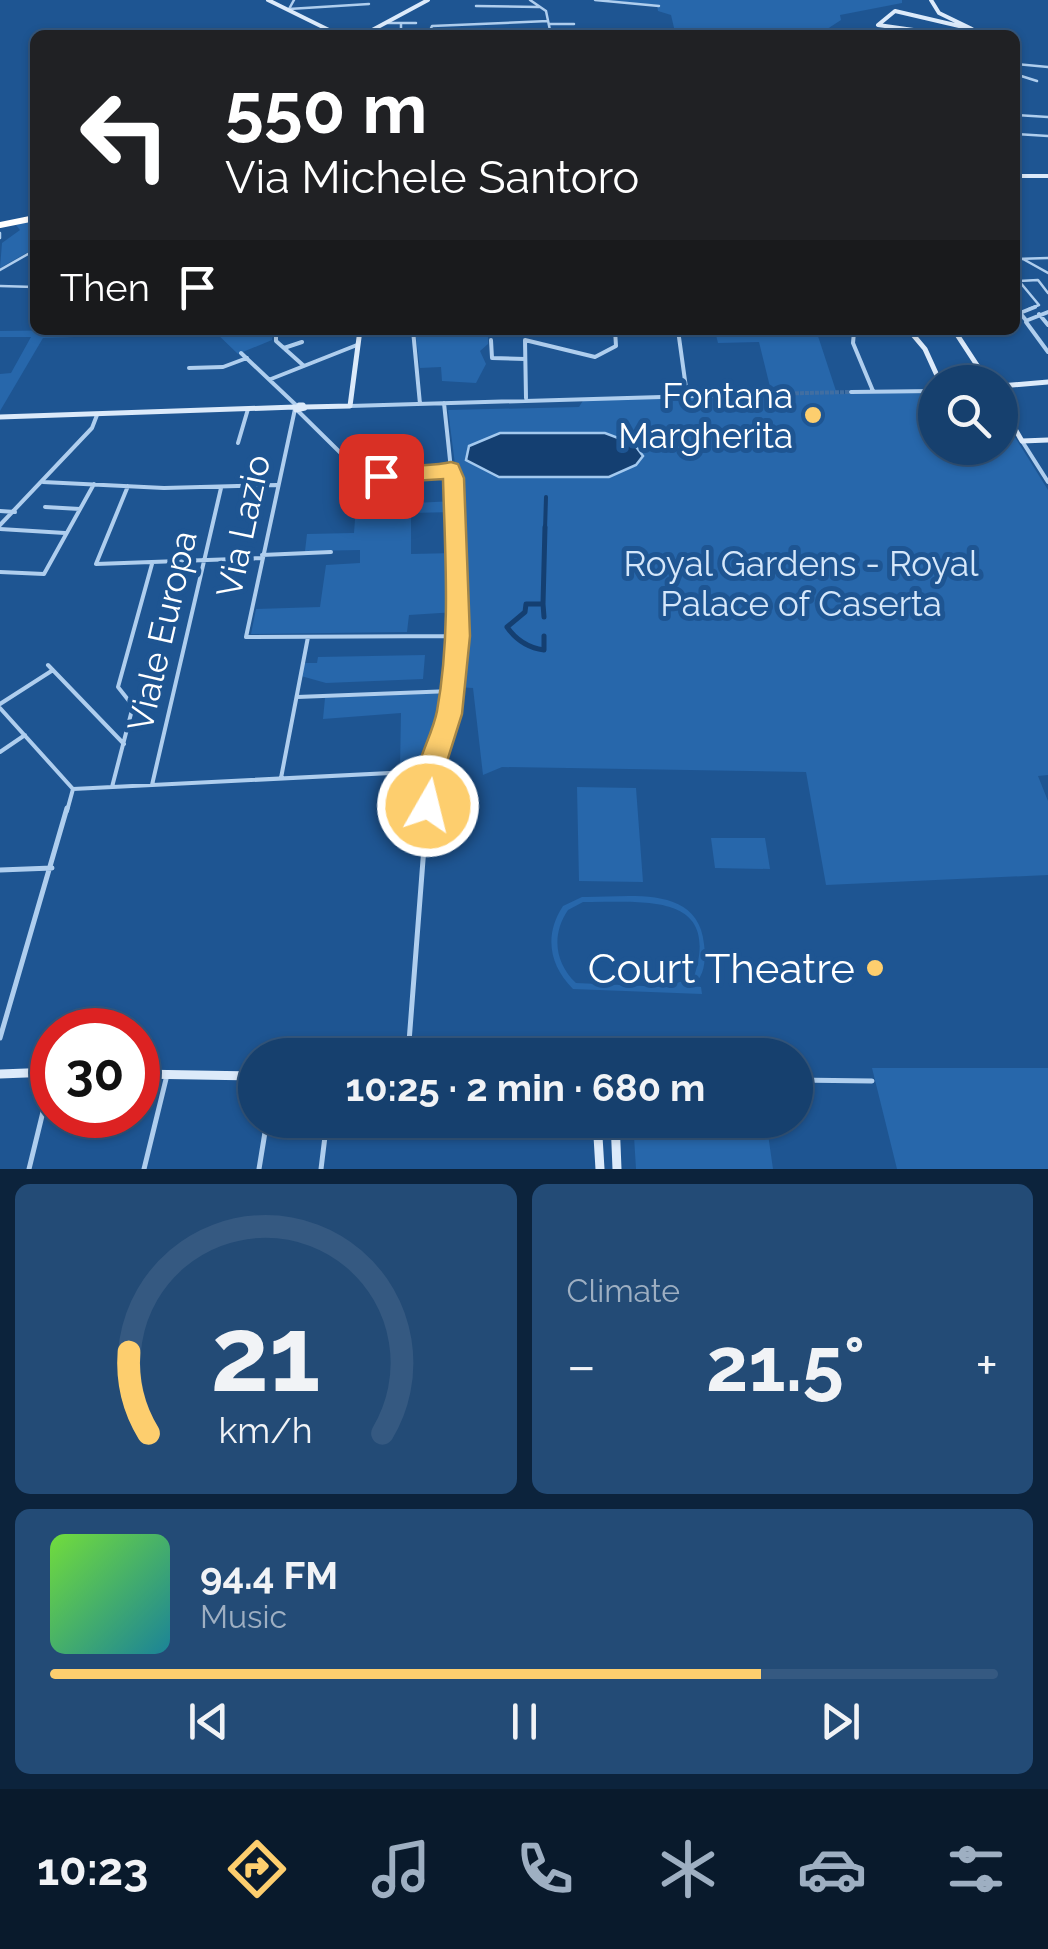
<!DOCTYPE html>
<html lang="en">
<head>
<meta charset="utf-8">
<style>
  body { margin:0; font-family:Raleway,sans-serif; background:#234b76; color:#f1f3f6; height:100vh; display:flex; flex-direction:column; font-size:38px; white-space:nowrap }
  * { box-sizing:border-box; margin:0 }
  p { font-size:32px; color:#9eafc2 }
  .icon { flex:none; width:55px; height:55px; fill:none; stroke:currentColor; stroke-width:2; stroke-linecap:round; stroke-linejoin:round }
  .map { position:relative; height:1169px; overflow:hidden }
  .drawer { display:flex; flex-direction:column; gap:15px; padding:15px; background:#0c233c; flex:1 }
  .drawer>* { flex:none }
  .banner { position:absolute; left:30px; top:30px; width:990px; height:305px; border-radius:15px; box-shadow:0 2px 8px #0004,0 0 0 2px #355981; background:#202124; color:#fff; overflow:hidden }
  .buttons { position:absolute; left:918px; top:365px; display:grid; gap:20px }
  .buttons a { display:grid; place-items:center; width:100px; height:100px; border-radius:50%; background:#16406e; box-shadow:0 2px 8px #0004,0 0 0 2px #355981; font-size:50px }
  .speed { position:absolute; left:30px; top:1008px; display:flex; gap:20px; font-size:50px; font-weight:700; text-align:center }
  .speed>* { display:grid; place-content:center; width:130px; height:130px; border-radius:50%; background:#16406e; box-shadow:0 2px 8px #0004,0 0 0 2px #355981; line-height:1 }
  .speed .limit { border:15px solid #d22; background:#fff; color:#111 }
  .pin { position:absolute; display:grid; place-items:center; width:85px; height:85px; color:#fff; margin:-42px; border-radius:20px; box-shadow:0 5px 15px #0006 }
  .me { position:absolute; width:110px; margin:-55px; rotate:8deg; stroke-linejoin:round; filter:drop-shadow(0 0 8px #0008) }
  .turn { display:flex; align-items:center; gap:35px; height:210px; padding:0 30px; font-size:45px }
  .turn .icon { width:130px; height:130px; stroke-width:2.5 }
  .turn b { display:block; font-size:70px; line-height:85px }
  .then { display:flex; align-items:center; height:95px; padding:0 30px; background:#0003; gap:20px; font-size:38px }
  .big { font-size:75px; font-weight:700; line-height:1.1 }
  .drawer .card { flex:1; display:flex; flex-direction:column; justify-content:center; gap:15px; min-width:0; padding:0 35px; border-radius:15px; background:#234b76 }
  .drawer .dial { align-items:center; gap:0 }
  .dial svg { height:260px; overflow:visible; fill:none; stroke:#355981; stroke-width:7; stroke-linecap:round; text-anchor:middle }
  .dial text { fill:#f1f3f6; stroke:none }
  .song { display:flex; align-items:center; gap:30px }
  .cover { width:120px; height:120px; border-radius:15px; background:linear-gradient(135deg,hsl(100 70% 55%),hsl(190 70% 35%)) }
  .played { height:10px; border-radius:5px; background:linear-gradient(90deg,#fdce6e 75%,#355981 75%) }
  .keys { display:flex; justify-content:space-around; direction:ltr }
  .heat { display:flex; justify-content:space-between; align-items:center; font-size:55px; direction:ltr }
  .drawer .tiles { flex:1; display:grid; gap:15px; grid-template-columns:1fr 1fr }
  .card:last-child { grid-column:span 2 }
  .trip { position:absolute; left:238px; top:1038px; width:575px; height:100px; border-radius:50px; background:#16406e; box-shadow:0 2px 8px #0004,0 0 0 2px #355981; font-weight:700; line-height:100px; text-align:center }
  .dock { display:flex; height:160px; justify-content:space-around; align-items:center; background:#091a2c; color:#9eafc2 }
  .dock .icon { width:70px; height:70px }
  .dock .selected { color:#fdce6e }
  .dock b { font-size:45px; color:#f1f3f6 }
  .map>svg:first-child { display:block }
  .green { fill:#2767ab; fill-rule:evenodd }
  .water { fill:#143f71; stroke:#a3c9ef; stroke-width:2.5 }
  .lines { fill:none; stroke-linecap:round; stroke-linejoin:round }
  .canal-far1 { stroke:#143f71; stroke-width:4 }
  .canal { stroke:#143f71; stroke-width:5 }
  .street-tunnel { stroke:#406ea2; stroke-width:4; stroke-dasharray:4 1; stroke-linecap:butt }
  .street-far2 { stroke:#afceee; stroke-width:2.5 }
  .street-far1 { stroke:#afceee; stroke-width:4 }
  .street { stroke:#afceee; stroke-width:5 }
  .secondary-far2 { stroke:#dceafa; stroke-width:4 }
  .secondary-far1 { stroke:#dceafa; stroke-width:5 }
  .secondary { stroke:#dceafa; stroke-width:9 }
  .highway { stroke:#fff; stroke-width:6 }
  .route { fill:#fdce6e; stroke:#a48648; stroke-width:2.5 }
  .poi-dot { fill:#fdce6e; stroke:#1e5592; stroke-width:4 }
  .labels { text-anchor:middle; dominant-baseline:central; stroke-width:10; stroke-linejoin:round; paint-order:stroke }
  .poi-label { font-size:35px; fill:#fff; stroke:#1e5592; text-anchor:end }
  .street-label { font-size:35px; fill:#fff; stroke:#1e5592 }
  .park-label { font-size:35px; fill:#d5e7fa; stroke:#1e5592 }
  .near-poi-label { font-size:42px; fill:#fff; stroke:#1e5592; text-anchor:end }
</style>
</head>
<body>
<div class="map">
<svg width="1048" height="1169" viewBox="0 0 1048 1169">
  <rect width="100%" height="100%" fill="#1e5592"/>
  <!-- green -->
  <path class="green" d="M604 0H902V3L840 15 841 20 818 35H662L675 32 671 15 658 11 657 5Z
    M35 220V248L0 268 2 243 20 230 16 225Z
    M78 330 75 337 43 338 0 411V374L11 373 31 337H0V331Z
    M213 330H273L272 340 238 354Z
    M415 330H488V344L480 351 486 364 476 383 442 381 441 367 420 368Z
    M816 330 837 394 935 392V448H1000V413L1048 490V775L1038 776 1048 801V875L826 885 806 772 502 767 483 775 473 688 456 687 461 511 448 410 579 407 584 399 772 395 759 342 718 343 715 331Z
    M454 501V512L411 513V554L456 553V612L409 615 407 632 251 634 256 609 320 607 326 565 360 563V550L305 551 307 534 354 533 356 506Z
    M425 655 423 679 326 683 301 676 303 663H317L318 657Z
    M443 693 449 695 436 730 438 737 432 757 412 763V768H400L401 713 323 719 325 698Z
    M577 787 636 788 643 882 579 881Z
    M711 838H765L770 869 715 868Z
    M582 897C626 898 698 883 704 944 706 959 705 977 692 986L701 987 702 994 573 989C549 965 544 935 563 906ZM583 902C640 903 722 890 694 977L666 987 576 983C555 963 551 935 568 910Z
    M872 1068H1048V1169H897Z
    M633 1120H766L773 1169H636Z"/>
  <!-- water -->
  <path class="water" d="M500 433H605L634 444 643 456 636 465 609 477H499L466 460 469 446Z"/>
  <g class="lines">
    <!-- canal-far1 -->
    <path class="canal-far1" d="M545 530 546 497"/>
    <!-- canal -->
    <path class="canal" d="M543 604 545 527
      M544 617 543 604H526L525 612 507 627C516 640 529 648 544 650V636"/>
    <!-- street-tunnel -->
    <path class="street-tunnel" d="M765 394 850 392"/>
    <!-- street-far2 -->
    <path class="street-far2" d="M530 0 546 11 551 35
      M595 0 659 6
      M476 6 539 7
      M289 9 369 4
      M289 9 294 0
      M387 23H416
      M401 23V33
      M549 24H574
      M429 33 549 32
      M165 35 170 32
      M428 35 432 26 548 21
      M1015 64 1048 67
      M1015 74 1037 81
      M1015 115 1048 117
      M1015 134 1048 136
      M0 233V238
      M1015 259 1048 258
      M1023 259 1048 273
      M0 270 35 250
      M0 286 35 287
      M1015 306 1017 309
      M1029 309 1039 305 1019 281 1038 280 1048 293"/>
    <!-- street-far1 -->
    <path class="street-far1" d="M1015 307 1025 319
      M1020 313 1035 307
      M1039 314 1048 325
      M1028 320 1048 312
      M1026 322 1048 352
      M276 330V341L304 366
      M413 330 420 404
      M678 330 687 395
      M860 330 854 332 853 343 873 391
      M491 340 492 358 525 359
      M284 348 302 342
      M241 353 297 406
      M189 368 223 367 247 358
      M271 379 357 345
      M851 392 935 391
      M526 398 525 340 595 357 616 346 615 330
      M350 406 765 394
      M295 409 246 637 458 636
      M299 412 364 476 435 474 451 468
      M1022 441 1048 482
      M238 443 248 409
      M435 474 453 478
      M43 482 164 488 277 485
      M128 486 96 564 262 558
      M45 507 80 509
      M0 511 15 512
      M0 525 92 428 97 415
      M0 529 65 533
      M262 555 331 552
      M0 572 44 574 94 484
      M48 665 124 744
      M297 697 452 691
      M0 704 53 670
      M0 708 73 789
      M0 752 25 735
      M281 778 308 637
      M152 785 221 488
      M112 787 133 706 118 687 152 564
      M73 789 430 771
      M67 811 73 789
      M427 811C432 751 455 697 458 636 462 558 452 480 444 403"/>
    <!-- street -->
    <path class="street" d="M0 870 52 868
      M0 1038 67 808
      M408 1055 427 808
      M795 1080 872 1081
      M29 1169 52 1075
      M144 1169 167 1075
      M259 1169 267 1120
      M321 1169 327 1120"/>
    <!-- secondary-far2 -->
    <path class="secondary-far2" d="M268 0 339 35
      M931 0 939 13 972 29 895 11 878 25 949 35
      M363 35 428 0
      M1015 176H1048"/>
    <!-- secondary-far1 -->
    <path class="secondary-far1" d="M909 330 925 349 940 382
      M954 330 988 382
      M1000 386 1048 382
      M1000 403 1022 441 1048 440
      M299 405H303L305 408 296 410Z
      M305 407 350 406 360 330
      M0 417 295 407"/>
    <!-- secondary -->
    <path class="secondary" d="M0 1074 52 1072
      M138 1074 255 1076
      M597 1120 600 1169
      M615 1120 617 1169"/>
    <!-- highway -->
    <path class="highway" d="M0 225 35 218"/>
  </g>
  <!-- route -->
  <path class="route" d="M451 462 458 464 464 478 470 636 462 714 444 771 437 815H418C402 782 431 743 437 711 451 634 445 556 443 479L381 483 371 476C386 462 429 468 451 462Z"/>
  <!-- markers -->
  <g class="poi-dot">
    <circle cx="813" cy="415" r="10"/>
    <circle cx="875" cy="968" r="10"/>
  </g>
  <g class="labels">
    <!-- poi labels -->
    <g class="poi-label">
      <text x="793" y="395">Fontana<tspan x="793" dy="40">Margherita</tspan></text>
    </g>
    <!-- street labels -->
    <g class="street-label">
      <text transform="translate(243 526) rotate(-78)">Via Lazio</text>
      <text transform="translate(162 631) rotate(-77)">Viale Europa</text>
    </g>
    <!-- park labels -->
    <g class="park-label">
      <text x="801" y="563">Royal Gardens - Royal<tspan x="801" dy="40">Palace of Caserta</tspan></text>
    </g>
    <!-- near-poi labels -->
    <g class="near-poi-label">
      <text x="855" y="968">Court Theatre</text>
    </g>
  </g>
</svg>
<div class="buttons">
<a><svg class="icon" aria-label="search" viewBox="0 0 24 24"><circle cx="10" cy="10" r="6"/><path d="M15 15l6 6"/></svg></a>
</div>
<div class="speed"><div class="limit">30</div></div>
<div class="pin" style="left:381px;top:476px;background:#d93025"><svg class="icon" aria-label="arrive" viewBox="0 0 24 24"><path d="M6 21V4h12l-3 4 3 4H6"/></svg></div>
<svg class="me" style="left:428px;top:806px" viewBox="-20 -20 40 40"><circle r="17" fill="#fdce6e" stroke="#fff" stroke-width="3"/><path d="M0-11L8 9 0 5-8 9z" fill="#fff"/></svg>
<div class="trip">10:25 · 2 min · 680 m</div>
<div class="banner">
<div class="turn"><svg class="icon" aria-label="left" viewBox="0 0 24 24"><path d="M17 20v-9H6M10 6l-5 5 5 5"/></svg><div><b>550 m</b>Via Michele Santoro</div></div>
<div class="then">Then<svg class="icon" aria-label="arrive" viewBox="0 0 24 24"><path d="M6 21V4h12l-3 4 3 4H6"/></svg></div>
</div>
</div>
<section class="drawer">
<div class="tiles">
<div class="card dial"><svg viewBox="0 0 100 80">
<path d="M14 69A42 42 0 1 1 86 69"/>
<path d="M14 69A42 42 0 0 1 8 44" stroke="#fdce6e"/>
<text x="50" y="56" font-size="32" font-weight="700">21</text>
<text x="50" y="72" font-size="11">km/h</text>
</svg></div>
<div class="card"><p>Climate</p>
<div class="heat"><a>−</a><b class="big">21.5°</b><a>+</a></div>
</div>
<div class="card">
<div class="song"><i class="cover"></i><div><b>94.4 FM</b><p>Music</p></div></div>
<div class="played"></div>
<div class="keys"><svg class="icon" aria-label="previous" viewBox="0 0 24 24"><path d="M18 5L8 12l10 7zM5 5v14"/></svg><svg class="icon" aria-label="pause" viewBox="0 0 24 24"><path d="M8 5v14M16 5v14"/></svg><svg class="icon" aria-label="next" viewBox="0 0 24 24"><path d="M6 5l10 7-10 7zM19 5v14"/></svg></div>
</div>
</div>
</section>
<nav class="dock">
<b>10:23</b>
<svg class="icon selected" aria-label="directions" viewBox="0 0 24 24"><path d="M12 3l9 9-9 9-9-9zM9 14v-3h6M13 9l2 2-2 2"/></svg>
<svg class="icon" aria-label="music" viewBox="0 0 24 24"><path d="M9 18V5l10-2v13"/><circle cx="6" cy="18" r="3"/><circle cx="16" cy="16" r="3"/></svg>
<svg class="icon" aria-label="phone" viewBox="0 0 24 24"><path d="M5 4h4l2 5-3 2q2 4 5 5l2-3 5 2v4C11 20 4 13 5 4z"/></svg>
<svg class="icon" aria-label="climate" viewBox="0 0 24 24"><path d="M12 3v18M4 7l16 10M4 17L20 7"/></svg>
<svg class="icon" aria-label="car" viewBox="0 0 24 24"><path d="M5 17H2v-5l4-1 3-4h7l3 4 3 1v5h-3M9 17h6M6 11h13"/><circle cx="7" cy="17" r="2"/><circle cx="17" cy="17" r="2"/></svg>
<svg class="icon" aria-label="filters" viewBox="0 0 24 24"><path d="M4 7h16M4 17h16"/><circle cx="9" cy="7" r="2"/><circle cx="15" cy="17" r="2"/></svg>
</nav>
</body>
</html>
